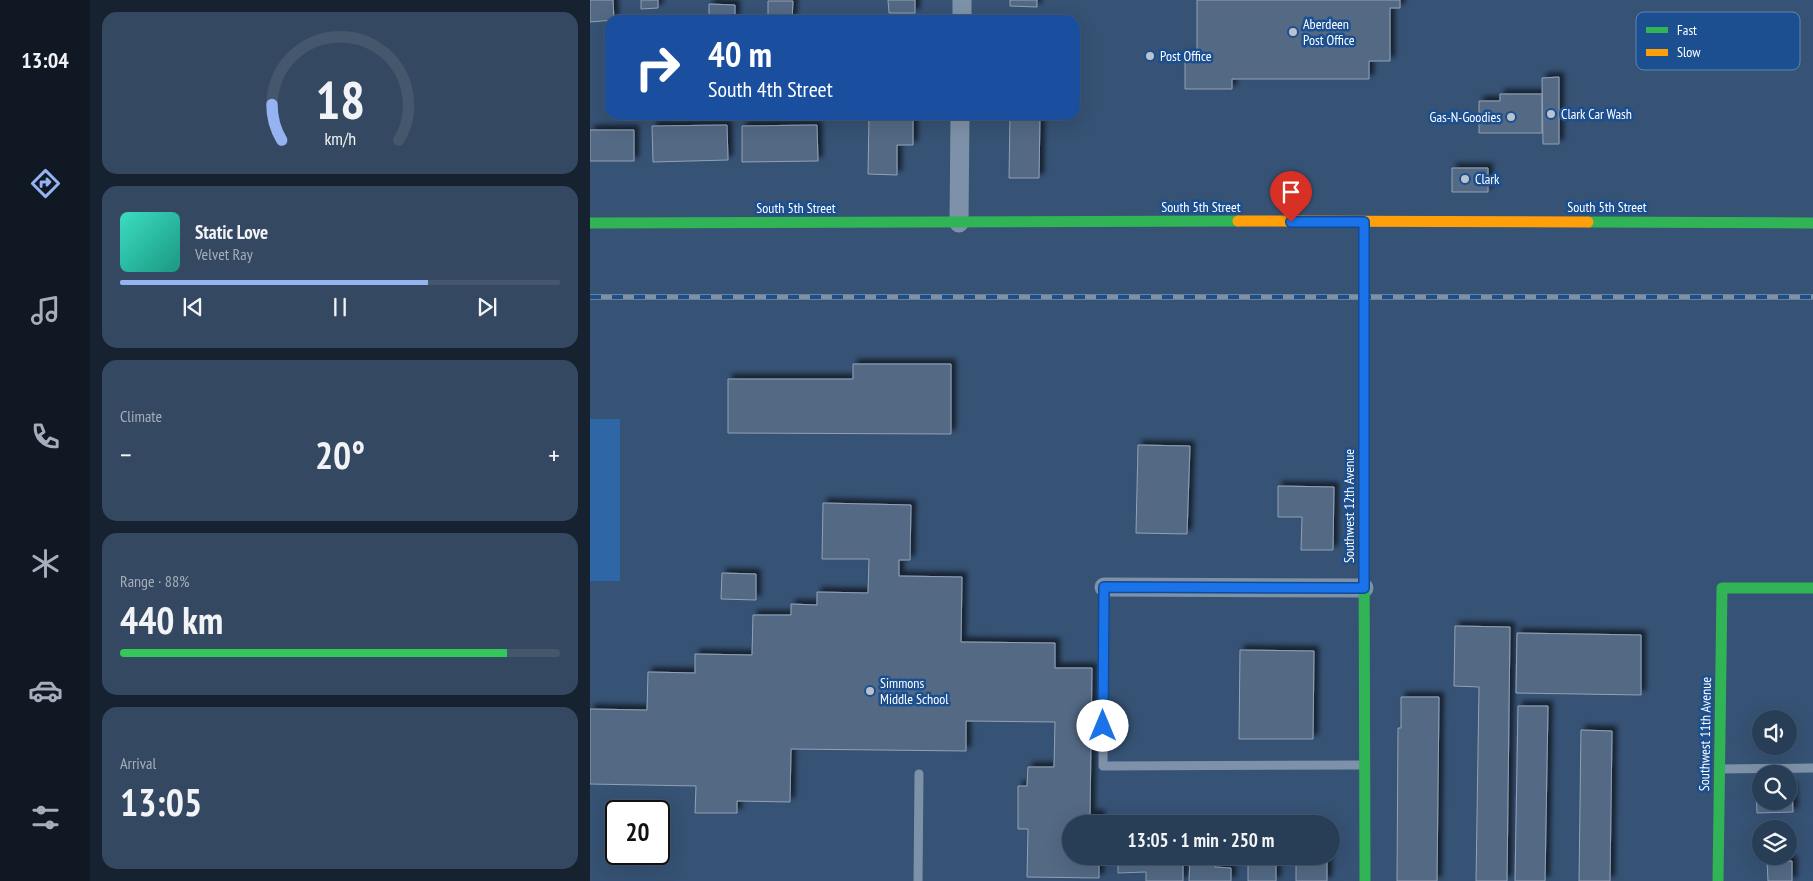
<!DOCTYPE html>
<html lang="en">
<head>
<meta charset="utf-8">
<style>
  body { margin:0; font-family:"PT Sans Narrow",sans-serif; background:#344961; color:#f1f3f6; height:100vh; display:flex; flex-direction:column; font-size:19px; white-space:nowrap }
  * { box-sizing:border-box; margin:0 }
  p { font-size:16px; color:#a5aeba }
  .icon { flex:none; width:28px; height:28px; fill:none; stroke:currentColor; stroke-width:2; stroke-linecap:round; stroke-linejoin:round }
  .map { position:relative; flex:1; overflow:hidden }
  .details { display:flex; flex-direction:column; gap:12px; padding:12px; background:#162230; width:500px }
  .details>* { flex:none }
  .hud { position:absolute; left:15px; top:15px; width:475px; height:105px; border-radius:15px; box-shadow:0 5px 20px #0002,0 0 0 1px #44576d; background:#1a4fa0; color:#fff; overflow:hidden }
  .controls { position:absolute; left:1162px; top:710px; display:grid; gap:10px }
  .controls a { display:grid; place-items:center; width:45px; height:45px; border-radius:50%; background:#283e57; box-shadow:0 5px 20px #0002,0 0 0 1px #44576d; font-size:25px }
  .speed { position:absolute; left:15px; top:800px; display:flex; gap:10px; font-size:25px; font-weight:700; text-align:center }
  .speed>* { display:grid; place-content:center; width:65px; height:65px; border-radius:50%; background:#283e57; box-shadow:0 5px 20px #0002,0 0 0 1px #44576d; line-height:1 }
  .speed .limit { border:2px solid #111; border-radius:8px; background:#fff; color:#111 }
  .pin { position:absolute; display:grid; place-items:center; width:42px; height:42px; color:#fff; margin:-51px -21px; border-radius:50% 50% 50% 0; rotate:-45deg; box-shadow:0 0 5px #0007 }
  .pin .icon { rotate:45deg }
  .me { position:absolute; width:55px; margin:-28px; rotate:0deg; stroke-linejoin:round; filter:drop-shadow(0 0 4px #0008) }
  .turn { display:flex; align-items:center; gap:18px; height:105px; padding:0 20px; font-size:22px }
  .turn .icon { width:65px; height:65px; stroke-width:2.5 }
  .turn b { display:block; font-size:35px; line-height:42px }
  .big { font-size:38px; font-weight:600; line-height:1.1 }
  .details .tile { flex:1; display:flex; flex-direction:column; justify-content:center; gap:8px; min-width:0; padding:0 18px; border-radius:15px; background:#344961 }
  .details .dial { align-items:center; gap:0 }
  .dial svg { height:130px; overflow:visible; fill:none; stroke:#44576d; stroke-width:7; stroke-linecap:round; text-anchor:middle }
  .dial text { fill:#f1f3f6; stroke:none }
  .song { display:flex; align-items:center; gap:15px }
  .cover { width:60px; height:60px; border-radius:8px; background:linear-gradient(135deg,hsl(170 70% 55%),hsl(170 70% 35%)) }
  .played { height:5px; border-radius:2px; background:linear-gradient(90deg,#95b2f1 70%,#44576d 70%) }
  .keys { display:flex; justify-content:space-around; direction:ltr }
  .heat { display:flex; justify-content:space-between; align-items:center; font-size:28px; direction:ltr }
  .charge { height:8px; border-radius:4px; background:linear-gradient(90deg,#34c759 88%,#44576d 0) }
  .trip { position:absolute; left:472px; top:815px; width:278px; height:50px; border-radius:25px; background:#283e57; box-shadow:0 5px 20px #0002,0 0 0 1px #44576d; font-weight:600; line-height:50px; text-align:center }
  main { display:flex; flex:1; min-height:0 }
  .tab-bar { display:flex; flex-direction:column; width:90px; justify-content:space-around; align-items:center; background:#101923; color:#a5aeba }
  .tab-bar .icon { width:35px; height:35px }
  .tab-bar .on { color:#95b2f1 }
  .tab-bar b { font-size:22px; color:#f1f3f6 }
  .map>svg:first-child { display:block }
  .green { fill:#2f66a5 }
  .building { fill:#526984; stroke:#92a2b6; filter:url(#shadow) }
  .lines { fill:none; stroke-linecap:round; stroke-linejoin:round }
  .lane { stroke:#7d92a8; stroke-width:9 }
  .street { stroke:#7d92a8; stroke-width:19 }
  .fast { stroke:#30b455; stroke-width:11 }
  .slow { stroke:#ff9f0a; stroke-width:11 }
  .rail-casing { stroke:#7e92a7; stroke-width:5.5 }
  .rail { stroke:#1b4f8f; stroke-width:4; stroke-dasharray:11; stroke-linecap:butt }
  .route-casing { stroke:#114b97; stroke-width:12 }
  .route { stroke:#1a73e8; stroke-width:9 }
  .poi-dot { fill:#b9c2ce; stroke:#1b4f8f; stroke-width:2 }
  .labels { text-anchor:middle; dominant-baseline:central; stroke-width:5; stroke-linejoin:round; paint-order:stroke }
  .poi-label { font-size:14px; fill:#fff; stroke:#1b4f8f; text-anchor:start }
  .street-label { font-size:14px; fill:#fff; stroke:#1b4f8f }
  .key { fill:#1b4f8f; stroke:#5f84b1; stroke-width:1 }
  .key-label { font-size:14px; fill:#fff }
</style>
</head>
<body>
<main>
<nav class="tab-bar">
<b>13:04</b>
<svg class="icon on" aria-label="directions" viewBox="0 0 24 24"><path d="M12 3l9 9-9 9-9-9zM9 14v-3h6M13 9l2 2-2 2"/></svg>
<svg class="icon" aria-label="music" viewBox="0 0 24 24"><path d="M9 18V5l10-2v13"/><circle cx="6" cy="18" r="3"/><circle cx="16" cy="16" r="3"/></svg>
<svg class="icon" aria-label="phone" viewBox="0 0 24 24"><path d="M5 4h4l2 5-3 2q2 4 5 5l2-3 5 2v4C11 20 4 13 5 4z"/></svg>
<svg class="icon" aria-label="climate" viewBox="0 0 24 24"><path d="M12 3v18M4 7l16 10M4 17L20 7"/></svg>
<svg class="icon" aria-label="car" viewBox="0 0 24 24"><path d="M5 17H2v-5l4-1 3-4h7l3 4 3 1v5h-3M9 17h6M6 11h13"/><circle cx="7" cy="17" r="2"/><circle cx="17" cy="17" r="2"/></svg>
<svg class="icon" aria-label="filters" viewBox="0 0 24 24"><path d="M4 7h16M4 17h16"/><circle cx="9" cy="7" r="2"/><circle cx="15" cy="17" r="2"/></svg>
</nav>
<section class="details">
<div class="tile dial"><svg viewBox="0 0 100 80">
<path d="M14 69A42 42 0 1 1 86 69"/>
<path d="M14 69A42 42 0 0 1 8 47" stroke="#95b2f1"/>
<text x="50" y="56" font-size="32" font-weight="700">18</text>
<text x="50" y="72" font-size="11">km/h</text>
</svg></div>
<div class="tile">
<div class="song"><i class="cover"></i><div><b>Static Love</b><p>Velvet Ray</p></div></div>
<div class="played"></div>
<div class="keys"><svg class="icon" aria-label="previous" viewBox="0 0 24 24"><path d="M18 5L8 12l10 7zM5 5v14"/></svg><svg class="icon" aria-label="pause" viewBox="0 0 24 24"><path d="M8 5v14M16 5v14"/></svg><svg class="icon" aria-label="next" viewBox="0 0 24 24"><path d="M6 5l10 7-10 7zM19 5v14"/></svg></div>
</div>
<div class="tile"><p>Climate</p>
<div class="heat"><a>−</a><b class="big">20°</b><a>+</a></div>
</div>
<div class="tile"><p>Range · 88%</p><b class="big">440 km</b><div class="charge"></div></div>
<div class="tile"><p>Arrival</p><b class="big">13:05</b></div>
</section>
<div class="map">
<svg width="1223" height="881" viewBox="0 0 1223 881">
  <defs>
    <filter id="shadow"><feDropShadow dx="4.5" dy="-4.5" stdDeviation="2.5" flood-color="#0009"/></filter>
  </defs>
  <rect width="100%" height="100%" fill="#365274"/>
  <!-- green -->
  <path class="green" d="M0 419H30V581H0Z"/>
  <!-- building -->
  <path class="building" d="M0 0H23L24 20 0 22Z
    M51 0H68V8L51 9Z
    M298 0H325V13H299Z
    M420 0H447V7L420 6Z
    M607 0H810V8H800V61H779V79H642V89H595V56H607Z
    M178 1H203L202 20H178Z
    M119 4 145 5V20H119Z
    M969 77V144H953L952 78Z
    M910 94H952V133H889V101H910Z
    M279 115H323V145H307V175L278 174Z
    M420 115H450L449 178H419Z
    M137 125 138 160 63 162 62 126Z
    M227 125 228 161 152 162V126Z
    M0 130H44V161H0Z
    M862 168H898V192H862Z
    M263 364H361V434L138 433V379H263Z
    M548 445 600 446 597 534 546 533Z
    M688 486 744 487 743 550H711L712 517H688Z
    M233 503 321 505 320 560H309V576L372 577 371 642 465 643V668H502L500 815H510V824H481V856H509V878L437 877 438 829H428V786H437L438 767H464L465 722 376 721V751L201 749 200 802 147 801V813H105L106 786 0 784V709L57 710 58 672 105 673V654L162 655 163 615H201V604L227 605V592L278 593 279 559H232Z
    M132 573 166 574V600L131 599Z
    M865 626 920 627 917 881H886L889 687 864 686Z
    M927 633 1051 635V695L926 693Z
    M650 650 724 651 723 739H649Z
    M811 697H849L847 881H807L808 728H811Z
    M928 706H958L955 881H925Z
    M991 730 1022 731 1020 881H989Z
    M1199 786H1202L1203 812 1167 813 1166 787H1171V801H1199Z
    M528 856H593V881H556V872L528 873Z
    M658 856H673V862L686 861V881H658Z
    M706 856H737V881H706Z
    M600 860 625 861V867L641 868V881H599Z
    M1177 861H1202V881H1178Z"/>
  <g class="lines">
    <!-- lane -->
    <path class="lane" d="M514 587 513 766 772 765
      M1131 769 1223 768
      M328 881 329 774"/>
    <!-- street -->
    <path class="street" d="M372 20V0
      M369 223 370 115
      M514 587 774 588"/>
    <!-- fast -->
    <path class="fast" d="M998 222 1223 223
      M0 223 648 221
      M774 526 775 881
      M1128 881 1132 588H1223"/>
    <!-- slow -->
    <path class="slow" d="M648 221 998 222
      M774 222V526"/>
    <!-- rail casing -->
    <g class="rail-casing">
      <path id="rail" d="M0 297H1223"/>
    </g>
    <!-- rail -->
    <use href="#rail" class="rail"/>
  </g>
  <g class="lines">
    <!-- route casing -->
    <g class="route-casing">
      <path id="route" d="M513 726 514 587 774 588V222H701"/>
    </g>
    <!-- route -->
    <use href="#route" class="route"/>
  </g>
  <!-- markers -->
  <g class="poi-dot">
    <circle cx="703" cy="32" r="5"/>
    <circle cx="560" cy="56" r="5"/>
    <circle cx="961" cy="114" r="5"/>
    <circle cx="921" cy="117" r="5"/>
    <circle cx="875" cy="179" r="5"/>
    <circle cx="280" cy="691" r="5"/>
  </g>
  <g class="labels">
    <!-- poi labels -->
    <g class="poi-label">
      <text x="713" y="24">Aberdeen<tspan x="713" dy="16">Post Office</tspan></text>
      <text x="570" y="56">Post Office</text>
      <text x="971" y="114">Clark Car Wash</text>
      <text x="911" y="117" text-anchor="end">Gas-N-Goodies</text>
      <text x="885" y="179">Clark</text>
      <text x="290" y="683">Simmons<tspan x="290" dy="16">Middle School</tspan></text>
    </g>
    <!-- street labels -->
    <g class="street-label">
      <text x="611" y="207">South 5th Street</text>
      <text x="1017" y="207">South 5th Street</text>
      <text x="206" y="208">South 5th Street</text>
      <text transform="translate(759 506) rotate(-90)">Southwest 12th Avenue</text>
      <text transform="translate(1115 734) rotate(-89)">Southwest 11th Avenue</text>
    </g>
  </g>
  <!-- legend -->
  <rect x="1046" y="12" width="164" height="58" rx="8" class="key"/>
  <rect x="1056" y="27" width="22" height="6" fill="#30b455"/>
  <rect x="1056" y="49" width="22" height="7" fill="#ff9f0a"/>
  <g class="key-label">
    <text x="1087" y="35">Fast</text>
    <text x="1087" y="57">Slow</text>
  </g>
</svg>
<div class="controls">
<a><svg class="icon" aria-label="sound" viewBox="0 0 24 24"><path d="M4 9h4l5-4v14l-5-4H4zM17 9q2 3 0 6"/></svg></a>
<a><svg class="icon" aria-label="search" viewBox="0 0 24 24"><circle cx="10" cy="10" r="6"/><path d="M15 15l6 6"/></svg></a>
<a><svg class="icon" aria-label="layers" viewBox="0 0 24 24"><path d="M12 4l9 5-9 5-9-5zM3 14l9 5 9-5"/></svg></a>
</div>
<div class="speed"><div class="limit">20</div></div>
<div class="pin" style="left:701px;top:222px;background:#d93025"><svg class="icon" aria-label="arrive" viewBox="0 0 24 24"><path d="M6 21V4h12l-3 4 3 4H6"/></svg></div>
<svg class="me" style="left:513px;top:726px" viewBox="-20 -20 40 40"><circle r="19" fill="#fff"/><path d="M0-13L10 11 0 6-10 11z" fill="#1a73e8"/></svg>
<div class="trip">13:05 · 1 min · 250 m</div>
<div class="hud">
<div class="turn"><svg class="icon" aria-label="right" viewBox="0 0 24 24"><path d="M7 20v-9h11M14 6l5 5-5 5"/></svg><div><b>40 m</b>South 4th Street</div></div>
</div>
</div>
</main>
</body>
</html>
